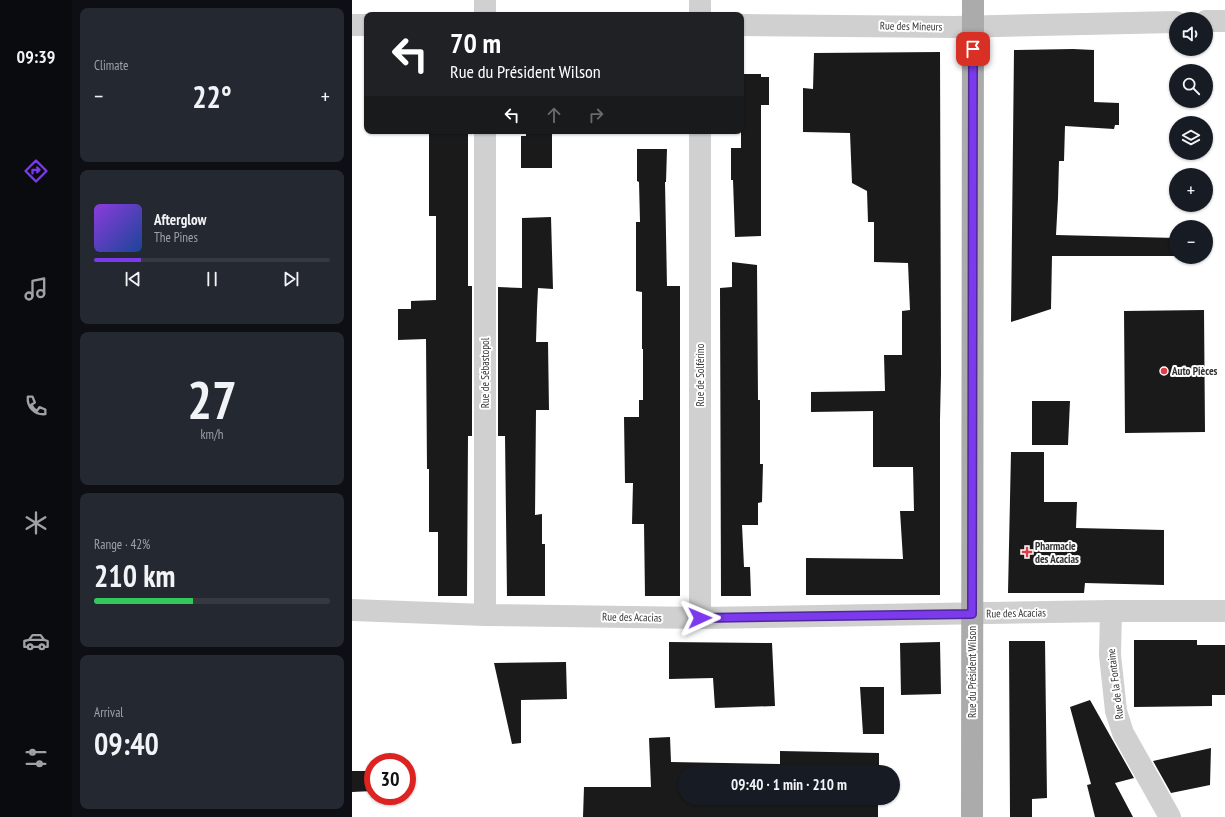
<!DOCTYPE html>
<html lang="en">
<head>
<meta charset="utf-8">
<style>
  body { margin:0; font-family:"PT Sans Narrow",sans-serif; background:#242831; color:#f1f3f6; height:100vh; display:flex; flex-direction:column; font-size:15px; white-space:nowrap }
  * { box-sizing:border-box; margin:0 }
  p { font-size:13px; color:#9ea1a6 }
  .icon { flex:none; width:22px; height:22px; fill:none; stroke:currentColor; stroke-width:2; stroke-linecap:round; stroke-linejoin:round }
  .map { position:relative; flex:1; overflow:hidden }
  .details { display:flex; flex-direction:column; gap:8px; padding:8px; background:#0d0f14; width:280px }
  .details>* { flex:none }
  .banner { position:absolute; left:12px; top:12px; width:380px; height:122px; border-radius:8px; box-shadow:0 1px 3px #0004; background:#202124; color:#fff; overflow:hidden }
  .fabs { position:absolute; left:817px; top:12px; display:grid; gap:8px }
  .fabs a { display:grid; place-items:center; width:44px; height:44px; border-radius:50%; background:#171b24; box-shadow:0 1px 3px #0004; font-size:20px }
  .speed { position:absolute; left:12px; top:753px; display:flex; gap:8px; font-size:20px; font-weight:700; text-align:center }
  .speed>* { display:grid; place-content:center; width:52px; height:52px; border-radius:50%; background:#171b24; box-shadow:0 1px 3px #0004; line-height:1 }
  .speed .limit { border:6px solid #d22; background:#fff; color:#111 }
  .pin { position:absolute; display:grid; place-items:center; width:34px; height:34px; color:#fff; margin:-17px; border-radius:8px; box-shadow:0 2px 6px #0006 }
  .me { position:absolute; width:44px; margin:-22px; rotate:89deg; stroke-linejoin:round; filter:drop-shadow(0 0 3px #0008) }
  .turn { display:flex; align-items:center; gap:14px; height:84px; padding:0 20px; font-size:18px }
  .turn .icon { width:52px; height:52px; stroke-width:2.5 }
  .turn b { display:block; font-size:28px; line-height:34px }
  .lanes { display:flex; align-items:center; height:38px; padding:0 20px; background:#0003; justify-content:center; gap:20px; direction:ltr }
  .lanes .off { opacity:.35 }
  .big { font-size:30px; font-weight:700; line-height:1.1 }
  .details .tile { flex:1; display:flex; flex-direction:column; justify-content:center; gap:6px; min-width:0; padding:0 14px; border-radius:8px; background:#242831 }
  .details .dial { align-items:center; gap:0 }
  .dial b { font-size:52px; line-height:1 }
  .song { display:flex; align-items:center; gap:12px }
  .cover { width:48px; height:48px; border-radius:6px; background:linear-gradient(135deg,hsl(270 70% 55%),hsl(220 70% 35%)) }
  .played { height:4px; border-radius:2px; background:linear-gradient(90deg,#7c3aed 20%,#363941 20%) }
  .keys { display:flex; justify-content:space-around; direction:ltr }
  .heat { display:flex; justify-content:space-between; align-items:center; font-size:22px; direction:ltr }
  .charge { height:6px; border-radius:3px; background:linear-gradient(90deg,#34c759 42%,#363941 0) }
  .trip { position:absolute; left:326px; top:765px; width:222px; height:40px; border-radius:20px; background:#171b24; box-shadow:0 1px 3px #0004; font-weight:700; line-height:40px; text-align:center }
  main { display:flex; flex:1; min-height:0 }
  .dock { display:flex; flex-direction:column; width:72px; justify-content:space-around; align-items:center; background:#090b0e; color:#9ea1a6 }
  .dock .icon { width:28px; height:28px }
  .dock .on { color:#7c3aed }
  .dock b { font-size:18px; color:#f1f3f6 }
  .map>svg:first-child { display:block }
  .building { fill:#1a1a1a }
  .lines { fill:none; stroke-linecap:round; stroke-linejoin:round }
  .minor { stroke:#d0d0d0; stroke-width:22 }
  .major { stroke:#ababab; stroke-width:22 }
  .route-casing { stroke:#51269a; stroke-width:10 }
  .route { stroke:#7c3aed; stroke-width:7 }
  .poi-dot { fill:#e63946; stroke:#fff; stroke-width:1.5 }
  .labels { text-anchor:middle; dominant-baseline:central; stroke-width:4; stroke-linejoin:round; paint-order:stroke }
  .street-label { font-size:11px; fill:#333; stroke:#fff }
  .poi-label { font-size:11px; font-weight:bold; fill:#333; stroke:#fff; text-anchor:start }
</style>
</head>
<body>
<main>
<nav class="dock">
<b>09:39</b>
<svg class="icon on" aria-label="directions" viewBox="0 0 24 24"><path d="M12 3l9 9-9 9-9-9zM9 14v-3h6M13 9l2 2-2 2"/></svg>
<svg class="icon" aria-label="music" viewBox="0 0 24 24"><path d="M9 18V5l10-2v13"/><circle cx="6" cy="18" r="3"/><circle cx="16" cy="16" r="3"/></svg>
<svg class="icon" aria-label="phone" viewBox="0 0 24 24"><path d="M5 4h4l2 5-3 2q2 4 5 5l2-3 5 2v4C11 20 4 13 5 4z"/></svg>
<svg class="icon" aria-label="climate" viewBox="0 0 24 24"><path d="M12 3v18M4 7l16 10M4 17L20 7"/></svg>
<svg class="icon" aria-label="car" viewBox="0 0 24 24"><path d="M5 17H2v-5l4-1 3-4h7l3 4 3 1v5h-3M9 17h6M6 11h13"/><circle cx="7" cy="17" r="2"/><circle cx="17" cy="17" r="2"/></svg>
<svg class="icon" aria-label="filters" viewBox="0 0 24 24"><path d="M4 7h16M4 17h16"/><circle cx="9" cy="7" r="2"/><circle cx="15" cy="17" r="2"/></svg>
</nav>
<section class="details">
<div class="tile"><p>Climate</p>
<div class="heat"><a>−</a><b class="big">22°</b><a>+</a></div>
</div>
<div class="tile">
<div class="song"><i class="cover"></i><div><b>Afterglow</b><p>The Pines</p></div></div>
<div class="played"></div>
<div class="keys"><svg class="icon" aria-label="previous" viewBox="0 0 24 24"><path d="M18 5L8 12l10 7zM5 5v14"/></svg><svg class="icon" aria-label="pause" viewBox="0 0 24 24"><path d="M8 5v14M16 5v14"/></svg><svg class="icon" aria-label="next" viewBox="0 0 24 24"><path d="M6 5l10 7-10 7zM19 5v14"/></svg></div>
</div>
<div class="tile dial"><b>27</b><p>km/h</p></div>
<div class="tile"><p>Range · 42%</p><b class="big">210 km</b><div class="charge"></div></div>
<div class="tile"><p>Arrival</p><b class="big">09:40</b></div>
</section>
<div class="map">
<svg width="873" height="817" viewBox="0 0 873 817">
  <rect width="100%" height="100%" fill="#fff"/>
  <!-- building -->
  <path class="building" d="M721 49 742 50V102L767 103V125H763L762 129 713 126 712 161H707L706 198 704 235 824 238V256H700L699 309 659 322 662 50Z
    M588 52 589 374 588 419V595H454V558L551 559 548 511H562L561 467H521V411L459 412V392L533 391 532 355H550V311L558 310 556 263 522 262V222H516L515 191 500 183 498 133 451 132V88L461 89 462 53Z
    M389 74H409V77H417V105H409V236L383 237 381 180H379V148H389Z
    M77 131H116V286H120V436H116L115 596H86V532H77V469H75L74 339 46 340V309H59V301L84 300V216H77Z
    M174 131H200V168H169V136H174Z
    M285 149H315L314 182H313L315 286H328V596H293L292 524H280L281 483H273L272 417H287V400H291V349H290V292L284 291V222H288L287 182 285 181Z
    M199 217 201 289 186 288 185 309 184 342H196L197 410H184L183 515 190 514V544H193V596H155L153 436H146V287L170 288V218Z
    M380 262 405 265 406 400H408V464H411L410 502 406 503V525H390L392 567H398L399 596H369L368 288 380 287Z
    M852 310 853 432 773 433 772 311Z
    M680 401H718L716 445H680Z
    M659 452H692V502H725L724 528 812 530V585L733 583 732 593H656Z
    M782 640H845V645H873V695H860V706L782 707Z
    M657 641H693L695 798 680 799V817H658Z
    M317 642 420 643 423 706 363 708 361 678 317 679Z
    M588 642 589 694 549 695 548 643Z
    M214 662 215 699 169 700V743L160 744 142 663Z
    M508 687H532V734H511Z
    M738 700 782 778 763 783 781 817H743L735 785 739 784 718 707Z
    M318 737 319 762 428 764V751L527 753V772H333V798H526V817H231L232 787H299L297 738Z
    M859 748 858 785 819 793 801 761Z
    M0 771H21V791L0 792Z"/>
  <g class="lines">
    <!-- minor -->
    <path class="minor" d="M348 0V15
      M133 15V0
      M854 21H873
      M0 25H15
      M389 25 602 27 824 22
      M133 131V615
      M0 610 133 615 348 618 759 611H873
      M759 611 758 655 764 711 771 733 818 817
      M348 618V131"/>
    <!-- major -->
    <path class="major" d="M620 817 621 0"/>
  </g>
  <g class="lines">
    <!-- route casing -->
    <g class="route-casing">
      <path id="route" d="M348 618 620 614 621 49"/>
    </g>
    <!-- route -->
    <use href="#route" class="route"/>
  </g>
  <!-- markers -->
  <g class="poi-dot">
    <circle cx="812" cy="371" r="4"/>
    <path d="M673 546h4v4h4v4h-4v4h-4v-4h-4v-4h4z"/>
  </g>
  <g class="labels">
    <!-- street labels -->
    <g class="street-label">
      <text transform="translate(559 26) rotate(1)">Rue des Mineurs</text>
      <text transform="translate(133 373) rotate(-90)">Rue de Sébastopol</text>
      <text transform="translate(348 375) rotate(-90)">Rue de Solférino</text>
      <text transform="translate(664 613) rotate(-1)">Rue des Acacias</text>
      <text transform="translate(280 617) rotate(1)">Rue des Acacias</text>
      <text transform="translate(620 672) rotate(-90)">Rue du Président Wilson</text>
      <text transform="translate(763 684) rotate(-97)">Rue de la Fontaine</text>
    </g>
    <!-- poi labels -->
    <g class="poi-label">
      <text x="820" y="371">Auto Pièces</text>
      <text x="683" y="546">Pharmacie<tspan x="683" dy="13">des Acacias</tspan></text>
    </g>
  </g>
</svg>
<div class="fabs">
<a><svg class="icon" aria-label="sound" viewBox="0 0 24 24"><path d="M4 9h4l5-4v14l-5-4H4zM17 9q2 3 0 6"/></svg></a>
<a><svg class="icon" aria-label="search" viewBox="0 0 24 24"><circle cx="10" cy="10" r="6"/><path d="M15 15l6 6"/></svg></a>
<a><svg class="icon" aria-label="layers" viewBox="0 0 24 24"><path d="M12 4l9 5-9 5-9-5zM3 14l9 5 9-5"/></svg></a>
<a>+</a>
<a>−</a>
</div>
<div class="speed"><div class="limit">30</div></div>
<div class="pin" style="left:621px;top:49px;background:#d93025"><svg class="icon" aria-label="arrive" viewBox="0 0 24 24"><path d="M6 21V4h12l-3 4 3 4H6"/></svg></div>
<svg class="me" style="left:348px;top:618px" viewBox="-20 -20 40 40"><path d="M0-17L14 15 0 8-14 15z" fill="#7c3aed" stroke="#fff" stroke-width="4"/></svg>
<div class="trip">09:40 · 1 min · 210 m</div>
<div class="banner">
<div class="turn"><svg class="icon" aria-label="left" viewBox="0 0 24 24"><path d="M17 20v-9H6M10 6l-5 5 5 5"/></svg><div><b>70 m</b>Rue du Président Wilson</div></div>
<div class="lanes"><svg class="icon" aria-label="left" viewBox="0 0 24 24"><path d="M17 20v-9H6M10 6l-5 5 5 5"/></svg><svg class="icon off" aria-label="ahead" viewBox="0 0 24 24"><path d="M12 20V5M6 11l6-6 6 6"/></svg><svg class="icon off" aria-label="right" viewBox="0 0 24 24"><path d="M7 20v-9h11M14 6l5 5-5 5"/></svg></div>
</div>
</div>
</main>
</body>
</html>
